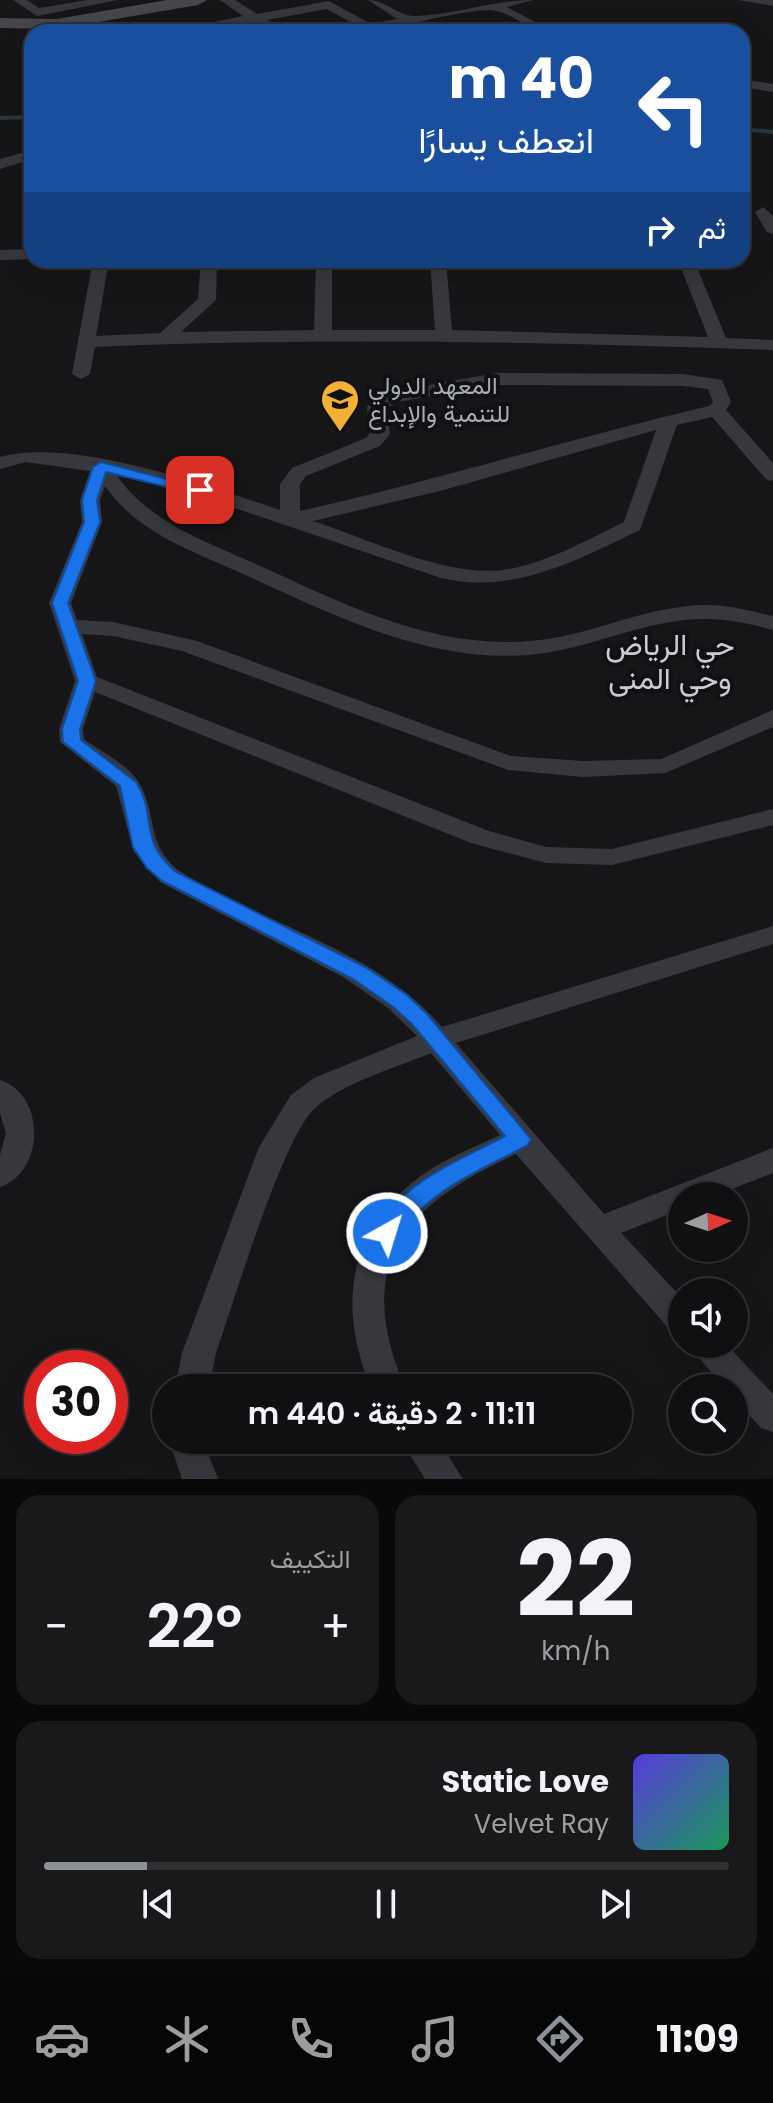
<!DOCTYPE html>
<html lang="ar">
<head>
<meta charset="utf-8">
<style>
  body { margin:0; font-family:Poppins,Vazirmatn,sans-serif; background:#19191b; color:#f1f3f6; direction:rtl; height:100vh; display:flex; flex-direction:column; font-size:30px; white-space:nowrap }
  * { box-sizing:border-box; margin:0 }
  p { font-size:26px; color:#9c9d9f }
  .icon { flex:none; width:44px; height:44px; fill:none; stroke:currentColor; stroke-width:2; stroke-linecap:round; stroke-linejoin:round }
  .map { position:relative; height:1479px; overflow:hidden; direction:ltr }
  .drawer { display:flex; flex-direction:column; gap:16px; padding:16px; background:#09090a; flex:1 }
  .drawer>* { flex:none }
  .guide { position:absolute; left:24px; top:24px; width:726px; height:244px; border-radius:24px; box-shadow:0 8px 32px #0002,0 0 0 2px #303032; direction:rtl; background:#1a4fa0; color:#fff; overflow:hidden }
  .needle { width:52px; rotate:87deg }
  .fabs { position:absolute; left:668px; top:1182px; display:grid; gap:16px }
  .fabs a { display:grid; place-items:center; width:80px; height:80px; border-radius:50%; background:#101012; box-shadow:0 8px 32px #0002,0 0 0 2px #303032; font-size:40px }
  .speed { position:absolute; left:24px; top:1350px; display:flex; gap:16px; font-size:40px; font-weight:700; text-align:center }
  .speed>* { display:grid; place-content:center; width:104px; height:104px; border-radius:50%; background:#101012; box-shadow:0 8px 32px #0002,0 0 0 2px #303032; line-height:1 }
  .speed .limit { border:12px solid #d22; background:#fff; color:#111 }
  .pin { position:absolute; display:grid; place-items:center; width:68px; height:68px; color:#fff; margin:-34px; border-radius:16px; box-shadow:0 4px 12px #0006 }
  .me { position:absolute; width:88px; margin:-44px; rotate:39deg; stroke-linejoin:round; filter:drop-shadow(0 0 6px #0008) }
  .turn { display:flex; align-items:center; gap:28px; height:168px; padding:0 24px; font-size:36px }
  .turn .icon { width:104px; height:104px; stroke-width:2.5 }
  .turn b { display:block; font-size:56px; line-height:68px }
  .then { display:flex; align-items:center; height:76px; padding:0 24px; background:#0003; gap:16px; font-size:30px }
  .big { font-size:60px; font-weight:600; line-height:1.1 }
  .drawer .card { flex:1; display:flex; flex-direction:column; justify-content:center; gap:12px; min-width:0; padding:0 28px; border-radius:24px; background:#19191b }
  .drawer .dial { align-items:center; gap:0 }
  .dial b { font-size:104px; line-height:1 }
  .song { display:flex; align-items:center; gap:24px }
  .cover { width:96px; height:96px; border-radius:12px; background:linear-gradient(135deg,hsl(250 70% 55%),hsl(150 70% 35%)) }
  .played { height:8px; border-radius:4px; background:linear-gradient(90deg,#8c9099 15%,#303032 15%) }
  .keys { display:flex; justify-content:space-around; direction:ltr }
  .heat { display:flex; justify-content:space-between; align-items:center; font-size:44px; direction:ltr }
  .drawer .tiles { flex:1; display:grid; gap:16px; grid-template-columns:1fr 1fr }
  .card:last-child { grid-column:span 2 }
  .trip { position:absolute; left:152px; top:1374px; width:480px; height:80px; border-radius:40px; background:#101012; box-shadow:0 8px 32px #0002,0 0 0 2px #303032; font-weight:600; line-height:80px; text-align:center; direction:rtl }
  .menu { display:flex; height:128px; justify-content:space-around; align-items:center; background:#060607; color:#9c9d9f }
  .menu .icon { width:56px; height:56px }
  .menu .selected { color:#8c9099 }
  .menu b { font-size:36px; color:#f1f3f6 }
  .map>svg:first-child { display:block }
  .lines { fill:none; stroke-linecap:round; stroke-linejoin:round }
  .stream { stroke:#2c353c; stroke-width:4 }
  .street { fill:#37383d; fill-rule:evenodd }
  .secondary { fill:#45474d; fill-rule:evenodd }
  .route { fill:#1a73e8; stroke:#114b97; stroke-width:2 }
  .labels { text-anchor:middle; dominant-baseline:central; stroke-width:8; stroke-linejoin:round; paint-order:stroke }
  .far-poi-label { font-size:24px; fill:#a8adb8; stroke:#111113; text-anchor:start }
  .neighbourhood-label { font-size:30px; fill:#c9ccd4; stroke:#111113 }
</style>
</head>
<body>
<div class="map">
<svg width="773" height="1479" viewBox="0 0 773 1479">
  <rect width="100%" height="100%" fill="#161618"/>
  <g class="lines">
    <!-- stream -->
    <path class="stream" d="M0 118 32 117
      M742 129 773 132"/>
    <!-- street -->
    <path class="street" d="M13 0H27L39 8 88 0H118L37 16Z
      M220 0H235L257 14 329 1 371 24 397 19 368 0C386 0 399 17 415 16 454 15 493 0 533 0L507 7 554 32C528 32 509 10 490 10 442 12 396 32 347 32L357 26 327 9 267 20 285 32H269L253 22 196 32H167L243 16Z
      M738 0H773V6Z
      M67 18 109 29 111 32H89L62 25V19Z
      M742 79 773 84V92L742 87Z
      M32 150V159L0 169V159Z
      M763 207 773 216V234L767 232 755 212Z
      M32 249V259L0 260V250Z
      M93 260H109L96 336 160 333 198 299 201 260H217L216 300 181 332 314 330 316 260H332V330H435L430 260H446L452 330 708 337 678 260H694L726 338 773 340V350C547 342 321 337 95 347L90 374 81 379 72 374Z
      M497 373 683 374 722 380 731 402 726 410 773 463V481L766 479 712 417 677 425 640 530C577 560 514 595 441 578L167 485 117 476C153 525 206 541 258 565 344 604 432 649 529 641 590 637 646 605 707 605 730 605 751 611 773 616V630C751 624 730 619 707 619 646 618 590 650 529 655 426 663 332 614 241 573 190 550 138 533 105 486L100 500 102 522 71 603 77 620 113 622 197 641 511 756 583 761 661 759 773 710V727L665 773 583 777 508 770 182 651 113 636 82 634 97 677 489 831 546 847 612 849 773 809V825L612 865 546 863 471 843 95 692 83 729 84 739C100 751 127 764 138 781 158 813 145 843 178 870 264 926 373 947 442 1027L773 926V944L456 1043 604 1214 773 1148V1173L714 1196H682V1209L621 1233 682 1298V1334L670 1330 516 1154C404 1206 352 1262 405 1388H371C338 1309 346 1233 418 1178 443 1159 473 1148 500 1135L431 1053C393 1069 347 1081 315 1108 283 1136 233 1305 216 1353L209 1388H175L182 1353 259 1147 291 1095 314 1078 417 1036 388 1008 343 977 160 882 134 852 116 786 60 742 59 729 75 681 49 603 82 522 80 500 90 471 26 462 0 469V457C73 437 208 486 280 510V484L292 468 366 438 370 433 367 407 384 393ZM497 385 683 386 708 389 713 402 709 406C572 438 438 480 300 511V484L306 476 380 446 390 434 386 409 397 402ZM656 430 624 522C586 540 546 564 503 570 445 577 369 539 313 521L440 491Z
      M0 1080C46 1094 45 1172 0 1187V1155L6 1133 0 1113Z
      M688 1344H726L773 1394V1432L761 1428 734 1398V1388H724Z
      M169 1440H203L218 1479H182Z
      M401 1440H438L463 1479H425Z"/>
    <!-- secondary -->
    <path class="secondary" d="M167 0H207L198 5 57 29 0 28V18L57 19Z"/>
  </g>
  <!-- route -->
  <path class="route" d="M101 462 208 490 200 495 106 472 97 500 100 522 68 603 96 681 80 729 81 740 136 782C158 816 137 839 176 872L367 968 407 995 427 1014 531 1139 528 1145C479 1171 425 1191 396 1240H379L375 1233C402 1181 456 1162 505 1136L412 1024 392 1006 353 979 162 881 147 868 133 847 120 786 63 742 62 729 78 681 52 603 84 522 82 500 93 467Z"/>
  <!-- icons -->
  <defs>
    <g id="school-pin" transform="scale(2)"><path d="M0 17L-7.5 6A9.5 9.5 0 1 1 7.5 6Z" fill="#f2b134" stroke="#111113"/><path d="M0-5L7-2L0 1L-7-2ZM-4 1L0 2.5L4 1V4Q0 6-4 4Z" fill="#111"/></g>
  </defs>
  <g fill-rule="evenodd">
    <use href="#school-pin" x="340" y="399"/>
  </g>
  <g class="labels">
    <!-- far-poi labels -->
    <g class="far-poi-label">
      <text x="368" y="385">المعهد الدولي<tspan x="368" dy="28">للتنمية والإبداع</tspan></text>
    </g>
    <!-- neighbourhood labels -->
    <g class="neighbourhood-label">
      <text x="670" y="644">حي الرياض<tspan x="670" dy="34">وحي المنى</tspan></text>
    </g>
  </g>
</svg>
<div class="fabs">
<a><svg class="needle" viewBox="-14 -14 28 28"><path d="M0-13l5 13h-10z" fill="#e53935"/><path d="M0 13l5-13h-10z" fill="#9c9d9f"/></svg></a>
<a><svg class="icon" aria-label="sound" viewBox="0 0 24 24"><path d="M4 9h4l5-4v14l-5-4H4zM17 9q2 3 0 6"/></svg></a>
<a><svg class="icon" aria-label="search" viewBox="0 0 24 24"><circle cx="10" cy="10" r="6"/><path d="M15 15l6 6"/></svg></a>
</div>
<div class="speed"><div class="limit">30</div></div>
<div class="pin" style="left:200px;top:490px;background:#d93025"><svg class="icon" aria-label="arrive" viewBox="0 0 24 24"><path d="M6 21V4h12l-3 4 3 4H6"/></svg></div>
<svg class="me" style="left:387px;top:1233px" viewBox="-20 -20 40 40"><circle r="17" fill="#1a73e8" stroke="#fff" stroke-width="3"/><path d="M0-11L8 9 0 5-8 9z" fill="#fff"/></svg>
<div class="trip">11:11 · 2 دقيقة · 440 m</div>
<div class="guide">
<div class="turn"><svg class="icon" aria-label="left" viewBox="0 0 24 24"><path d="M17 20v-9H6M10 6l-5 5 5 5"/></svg><div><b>40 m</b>انعطف يسارًا</div></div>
<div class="then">ثم<svg class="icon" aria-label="right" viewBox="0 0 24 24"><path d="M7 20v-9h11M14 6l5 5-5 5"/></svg></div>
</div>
</div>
<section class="drawer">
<div class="tiles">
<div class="card dial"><b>22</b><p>km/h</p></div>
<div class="card"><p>التكييف</p>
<div class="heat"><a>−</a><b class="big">22°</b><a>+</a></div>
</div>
<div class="card">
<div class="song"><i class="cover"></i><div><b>Static Love</b><p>Velvet Ray</p></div></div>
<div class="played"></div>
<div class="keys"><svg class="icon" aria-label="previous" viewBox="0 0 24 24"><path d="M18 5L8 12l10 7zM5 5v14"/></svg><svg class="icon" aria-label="pause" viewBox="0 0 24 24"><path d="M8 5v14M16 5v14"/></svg><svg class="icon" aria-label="next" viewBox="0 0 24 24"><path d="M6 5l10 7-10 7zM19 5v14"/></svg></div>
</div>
</div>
</section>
<nav class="menu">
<b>11:09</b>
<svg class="icon selected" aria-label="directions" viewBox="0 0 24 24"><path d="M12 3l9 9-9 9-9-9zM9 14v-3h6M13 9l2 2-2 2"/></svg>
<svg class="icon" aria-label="music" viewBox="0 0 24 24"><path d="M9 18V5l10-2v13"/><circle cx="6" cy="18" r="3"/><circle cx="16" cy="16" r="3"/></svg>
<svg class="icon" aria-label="phone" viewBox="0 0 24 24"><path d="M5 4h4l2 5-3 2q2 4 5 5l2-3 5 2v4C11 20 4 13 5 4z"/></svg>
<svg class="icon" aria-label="climate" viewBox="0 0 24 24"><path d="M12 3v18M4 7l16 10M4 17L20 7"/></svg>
<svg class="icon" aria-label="car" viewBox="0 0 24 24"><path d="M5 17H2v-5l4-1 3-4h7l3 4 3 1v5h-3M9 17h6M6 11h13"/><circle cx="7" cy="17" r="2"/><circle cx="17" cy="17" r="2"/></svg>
</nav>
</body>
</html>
